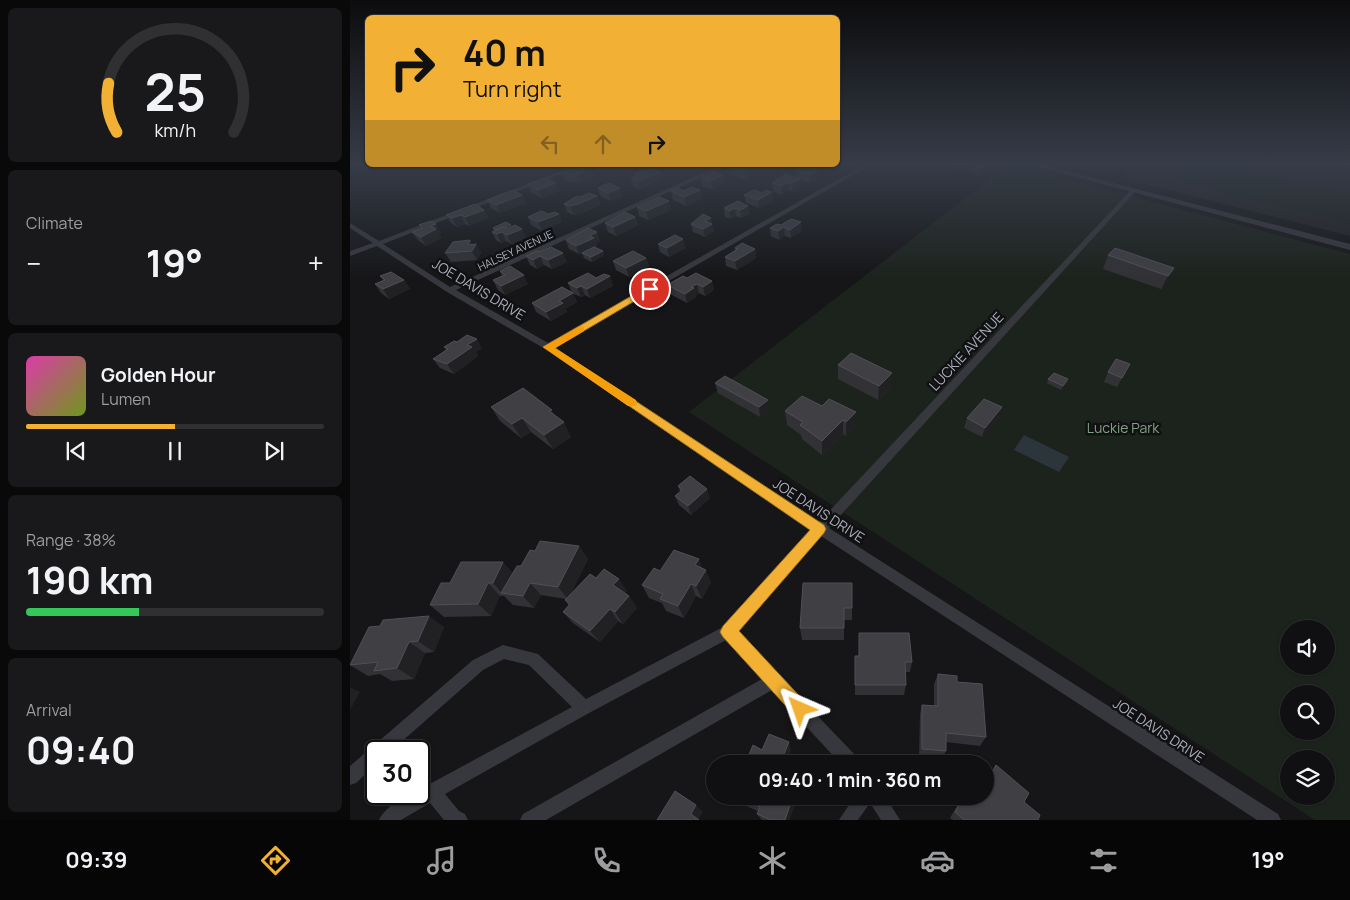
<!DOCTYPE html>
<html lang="en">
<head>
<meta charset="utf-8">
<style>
  body { margin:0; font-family:Manrope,sans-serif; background:#19191b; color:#f1f3f6; height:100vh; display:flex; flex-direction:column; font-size:19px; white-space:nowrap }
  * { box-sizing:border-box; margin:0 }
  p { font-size:16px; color:#9c9d9f }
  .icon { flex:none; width:28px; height:28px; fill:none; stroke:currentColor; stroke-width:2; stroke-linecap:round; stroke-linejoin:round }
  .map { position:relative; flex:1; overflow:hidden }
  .details { display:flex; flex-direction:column; gap:8px; padding:8px; background:#09090a; width:350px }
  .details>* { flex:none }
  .banner { position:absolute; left:15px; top:15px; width:475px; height:152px; border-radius:8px; box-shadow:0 1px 4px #0004,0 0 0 1px #303032; background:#f2b134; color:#111; overflow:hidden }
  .fabs { position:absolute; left:930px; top:620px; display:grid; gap:10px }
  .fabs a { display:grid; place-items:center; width:55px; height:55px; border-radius:50%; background:#101012; box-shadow:0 1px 4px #0004,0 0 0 1px #303032; font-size:25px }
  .speed { position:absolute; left:15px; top:740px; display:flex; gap:10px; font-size:25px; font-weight:700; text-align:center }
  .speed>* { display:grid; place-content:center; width:65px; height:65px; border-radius:50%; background:#101012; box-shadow:0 1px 4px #0004,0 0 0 1px #303032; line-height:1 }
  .speed .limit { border:2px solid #111; border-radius:8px; background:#fff; color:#111 }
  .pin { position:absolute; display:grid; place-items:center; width:42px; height:42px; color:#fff; margin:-21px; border:2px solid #fff; border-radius:50%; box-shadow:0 1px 5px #0007 }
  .me { position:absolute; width:55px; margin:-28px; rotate:317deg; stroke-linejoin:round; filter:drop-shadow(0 0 4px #0008) }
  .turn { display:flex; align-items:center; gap:18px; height:105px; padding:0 15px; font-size:22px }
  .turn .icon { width:65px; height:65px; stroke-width:2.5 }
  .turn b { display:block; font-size:35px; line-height:42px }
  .lanes { display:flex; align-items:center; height:48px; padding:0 15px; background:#0003; justify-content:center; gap:25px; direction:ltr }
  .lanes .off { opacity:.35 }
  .big { font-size:38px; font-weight:700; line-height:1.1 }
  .details .widget { flex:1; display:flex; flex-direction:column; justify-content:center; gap:8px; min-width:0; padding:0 18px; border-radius:8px; background:#19191b }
  .details .dial { align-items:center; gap:0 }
  .dial svg { height:130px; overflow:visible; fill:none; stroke:#303032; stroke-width:7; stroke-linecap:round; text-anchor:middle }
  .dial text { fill:#f1f3f6; stroke:none }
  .song { display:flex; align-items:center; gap:15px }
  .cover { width:60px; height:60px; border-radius:8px; background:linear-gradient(135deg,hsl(320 70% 55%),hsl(80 70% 35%)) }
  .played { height:5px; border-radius:2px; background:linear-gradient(90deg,#f2b134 50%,#303032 50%) }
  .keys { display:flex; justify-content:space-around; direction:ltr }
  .heat { display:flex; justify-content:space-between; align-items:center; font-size:28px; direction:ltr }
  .charge { height:8px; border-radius:4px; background:linear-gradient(90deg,#34c759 38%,#303032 0) }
  .trip { position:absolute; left:356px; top:755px; width:288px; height:50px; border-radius:25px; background:#101012; box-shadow:0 1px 4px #0004,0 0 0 1px #303032; font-weight:700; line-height:50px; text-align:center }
  .tab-bar { display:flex; height:80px; justify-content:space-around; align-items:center; background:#060607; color:#9c9d9f }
  .tab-bar .icon { width:35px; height:35px }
  .tab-bar .selected { color:#f2b134 }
  .tab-bar b { font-size:22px; color:#f1f3f6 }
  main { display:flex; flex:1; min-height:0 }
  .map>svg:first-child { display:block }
  .built { fill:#222225 }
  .green { fill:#1c231d; fill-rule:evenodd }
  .water { fill:#2c353c }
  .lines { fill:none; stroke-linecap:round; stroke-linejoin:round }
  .minor { fill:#37383d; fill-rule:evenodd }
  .tertiary { fill:#37383d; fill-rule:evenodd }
  .wall { fill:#323236 }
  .shaded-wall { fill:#212124 }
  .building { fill:#3f3f44; stroke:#4f5156 }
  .route { fill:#f2b134; stroke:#9d7322 }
  .slow { fill:#f59e0b }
  .labels { text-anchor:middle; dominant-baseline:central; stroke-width:5; stroke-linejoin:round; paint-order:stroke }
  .far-street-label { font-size:11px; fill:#a8adb8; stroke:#111113 }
  .street-label { font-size:14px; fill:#a8adb8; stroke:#111113 }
  .park-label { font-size:14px; fill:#7fa381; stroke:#111113 }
</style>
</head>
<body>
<main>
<section class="details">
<div class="widget dial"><svg viewBox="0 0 100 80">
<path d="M14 69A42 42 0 1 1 86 69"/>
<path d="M14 69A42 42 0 0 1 9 39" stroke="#f2b134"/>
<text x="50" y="56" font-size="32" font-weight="700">25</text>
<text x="50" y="72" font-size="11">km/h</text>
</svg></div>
<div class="widget"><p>Climate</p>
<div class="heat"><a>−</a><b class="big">19°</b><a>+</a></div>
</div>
<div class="widget">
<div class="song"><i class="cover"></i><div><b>Golden Hour</b><p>Lumen</p></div></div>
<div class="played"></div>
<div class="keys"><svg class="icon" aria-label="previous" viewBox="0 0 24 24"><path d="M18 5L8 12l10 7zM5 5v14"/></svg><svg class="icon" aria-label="pause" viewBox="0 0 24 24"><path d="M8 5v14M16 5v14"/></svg><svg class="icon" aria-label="next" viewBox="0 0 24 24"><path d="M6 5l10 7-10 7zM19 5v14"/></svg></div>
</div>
<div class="widget"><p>Range · 38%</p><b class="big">190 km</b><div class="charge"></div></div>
<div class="widget"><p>Arrival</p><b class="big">09:40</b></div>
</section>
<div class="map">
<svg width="1000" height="820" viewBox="0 0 1000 820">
  <rect width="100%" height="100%" fill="#161618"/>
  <!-- built -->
  <path class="built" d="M786 163H1000V236L771 178Z"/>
  <!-- green -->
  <path class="green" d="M869 163 1000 192V223L836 183 824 172 823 164Z
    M659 164 1000 254V820H965L339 412ZM939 629H976V666H939ZM939 694H976V731H939ZM939 759H976V796H939Z"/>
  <!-- water -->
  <path class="water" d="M674 435 719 457 709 472 664 450Z"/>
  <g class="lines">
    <!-- minor -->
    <path class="minor" d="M517 163H524L204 347 469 522 781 190H785V192L479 528 928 814 931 820H907L471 536 387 632 508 758 510 764H491L422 690 196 820H170L173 814 412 679 376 640 239 713 95 794 109 811 115 814 118 820H94L80 803 51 820H29C35 807 55 794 69 794V790L76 786 222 707 179 665 154 659 133 670 41 751H26V764L6 783 0 785V766L123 660 153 645 188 654 236 699 373 627 462 530 195 349 97 292 27 246 0 256V251L23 243 0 228V223L29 241 227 165H235L33 244 100 287 370 165H378L106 290 198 343Z
      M505 796H535L550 820H531L520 803 508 820H489Z"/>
    <!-- tertiary -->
    <path class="tertiary" d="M674 163H686L1000 244V250Z"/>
  </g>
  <!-- wall -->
  <path class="wall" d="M604 163H624L614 171 603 168Z
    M142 165H167L156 172H151L143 168Z
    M243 165H263L264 167 252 172 244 169Z
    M463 165H488L479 169 472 167V173L468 175V178L460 183 450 179V187L442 191 439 190 432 195 423 191 422 183 446 177 445 170Z
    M622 165 640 168 630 176 621 173Z
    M377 166 406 172 395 180 379 174Z
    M220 168H242L244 176 229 183 215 181 212 173 221 170Z
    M294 172H311L313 180 290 189 283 186 281 178 286 176 285 174Z
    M373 175 375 183 362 189 353 186 351 178Z
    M177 184 209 191 192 198 181 192Z
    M248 188 272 196 261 201 250 196Z
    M321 191 352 198 336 206 323 200Z
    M422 192 423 201 409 208 396 203 394 195Z
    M247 196 250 205 232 213 224 215 217 212 214 204 230 197Z
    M137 200 176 203 150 213 141 208Z
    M398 206 400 214 391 218 386 216 381 219 375 217 374 208Z
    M287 207 321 210 298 220 289 216Z
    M134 210 139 218 119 226 115 224 107 227 101 223 96 215Z
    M178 217 212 222 192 231 181 225Z
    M285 217 288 225 266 236 258 232 255 223Z
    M341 224 363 226 364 232 355 237 343 232Z
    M427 224 452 231 441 238 435 236 429 240 421 236 420 228Z
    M69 225 91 233H89L91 238 76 246 68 240 62 232 71 229Z
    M161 227 176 237 162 244 156 241 151 243 146 240 142 232 144 231 143 228Z
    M120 240 122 244H126L131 253 127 260 101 262 95 253Z
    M216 240 250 241 246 243 247 246 245 247 253 251 254 255 242 262 234 258 232 253H233L229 254 219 249Z
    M308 244 336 248 319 257 310 252Z
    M385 248 405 249 406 258 387 270 376 266 375 257 385 250Z
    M189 252 217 262 202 269 194 265 187 269 180 265 176 256Z
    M758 255 824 268 818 281 811 289 753 269Z
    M296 258 299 266 279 277 266 270 263 261Z
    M150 271 178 284 155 295 148 290 143 280 152 276Z
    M30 276 54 280 60 289 39 299 31 293 25 284 33 280Z
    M260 276 263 286 240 298 235 295 231 297 222 293 218 283 246 278Z
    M337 278 362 281 364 290 355 296 349 293 346 295V297L337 303 320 294 317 285Z
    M223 293 227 302 215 309 217 312 201 321 186 312 182 303Z
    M94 347 132 348 126 352 128 356 104 374 90 368 83 359 96 350Z
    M488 365 541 387 528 400 488 379Z
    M758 372 775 373 767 387 754 382Z
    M698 379H718L716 384 711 390 697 383Z
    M365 383 419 409 410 417 368 393Z
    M472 406 506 412V426L496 436 493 434 472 455 452 439 451 435 437 425 435 411Z
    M141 407 205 416 221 437 203 449 181 432 171 438 150 421Z
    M649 417 632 437 614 428 617 418Z
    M328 486 360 498 341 515 329 505 325 496 330 492Z
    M229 546 238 559 220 595 246 578 277 591 275 593 279 596 287 608 273 624 268 621 250 642 223 623 213 612 219 606 215 600 216 599 191 595 184 608 163 605 154 596H150L141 616 94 617 80 605 100 583 163 573 185 551Z
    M352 568 361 582 352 599 346 596 334 618 316 611 312 603 299 598 292 585 310 571Z
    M502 583V620H494V640H452L450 628Z
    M94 627 84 652 75 653 64 679 42 681 30 674 18 676 0 665Z
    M509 633 562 662 560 672H556V685L554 695H505V656H509Z
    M588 674 607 682 636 737 630 746 596 742V751L592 759 569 757 570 714 572 705 584 706V684Z
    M646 765 688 820H603L600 818 613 796H635L638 776Z
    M383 796H448L439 820H412L407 814 408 811 387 802Z"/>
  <!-- shaded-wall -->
  <path class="shaded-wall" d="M488 163H495L479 169V165H488Z
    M615 163H624L614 171Z
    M638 163H641L640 168 630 176 632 168Z
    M147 165H167L156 172H151Z
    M249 165H263L264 167 252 172Z
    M404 165H405L406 172 395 180 394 172Z
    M471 165 472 173 468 175V178L460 183 459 175 464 169Z
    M242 168 244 176 229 183 226 175Z
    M311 172 313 180 290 189 288 181Z
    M373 175 375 183 362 189 360 181Z
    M450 179V187L442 191V183Z
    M439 182V190L432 195 431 186Z
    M206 183 209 191 192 198 188 190Z
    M270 188 272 196 261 201 258 193Z
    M350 190 352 198 336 206 334 197Z
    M422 192 423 201 409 208 408 200Z
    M172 195 176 203 150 213 146 205Z
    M247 196 250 205 232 213 224 215 220 206Z
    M319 201 321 210 298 220 296 211Z
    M398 206 400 214 391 218 390 210Z
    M385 208 386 216 381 219 379 211Z
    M134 210 139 218 119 226 115 217Z
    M209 214 212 222 192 231 188 222Z
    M111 215 115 224 107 227 102 218Z
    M285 217 288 225 266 236 263 227Z
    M361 218 364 232 355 237 353 229 355 221Z
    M451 222 452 231 441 238 440 230Z
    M86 224 91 233H89L91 238 76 246 71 237 81 226Z
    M161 225 163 229 152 232 156 241 151 243 147 234V231Z
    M434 227 435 236 429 240 428 231Z
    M172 229 176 237 162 244 157 235Z
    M247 232 250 241 246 243 247 246 229 254 226 246 240 236Z
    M333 239 336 248 319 257 317 248Z
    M120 240 124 247 126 244 131 253 127 260 118 245Z
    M405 249 406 258 387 270 385 261Z
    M253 251 254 255 242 262 241 257Z
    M213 253 217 262 202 269 198 260Z
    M190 256 194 265 187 269 183 260Z
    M296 258 299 266 279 277 276 268Z
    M824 268 818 281 811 289 818 276Z
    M174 275 178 284 155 295 151 286Z
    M260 276 263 286 240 298 237 289Z
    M54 280 60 289 39 299 33 289Z
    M362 281 364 290 355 296 353 287Z
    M347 284 349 293 346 295V297L337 303 335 294 341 287Z
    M231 286 235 295 231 297 227 288Z
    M223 293 227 302 215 309 217 312 201 321 196 312 209 301Z
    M127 339 132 348 126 352 128 356 104 374 97 364 117 345Z
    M542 373 541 387 528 400 529 386Z
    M718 379 716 384 711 390 713 386Z
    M418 400 419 409 410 417 409 407Z
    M652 407 649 417 632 437 635 428Z
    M202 410 209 424 199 411Z
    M506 412V426L496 436V422Z
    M172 418 181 432 171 438 162 424Z
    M493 420V434L472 455V441Z
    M214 422 221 437 203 449 194 435Z
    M357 489 360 498 341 515 338 506Z
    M229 546 238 559 218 599 208 587Z
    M349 559 354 572 345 565Z
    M153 562 164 574 152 593 143 583Z
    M356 570 361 582 352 599 346 586Z
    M269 579 277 591 271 598 263 585Z
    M138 583 150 596 141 616 128 604Z
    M180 583 191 595 184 608 173 596Z
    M341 584 346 596 334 618 328 606Z
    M279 596 287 608 273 624 265 612Z
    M260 609 268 621 250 642 240 631Z
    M79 616 94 627 84 652 68 641Z
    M59 642 75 653 64 679 47 668Z
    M0 687 10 692 0 710Z
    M439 742 441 751 437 762 434 754Z
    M443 796H448L439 820H435Z
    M346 805 353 812 348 820 341 814Z"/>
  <!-- building -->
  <path class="building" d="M625 163H638L632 168 622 165Z
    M229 165H233L242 168 226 175 212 173 223 169 220 168Z
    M379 165H404L394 172 377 166Z
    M455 165 462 166 471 165 464 169 468 170 459 175 445 170Z
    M303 168 311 172 288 181 281 178 288 175 285 174 291 171 294 172Z
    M364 172 373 175 360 181 351 178Z
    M435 174 450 179 442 183 439 182 431 186 422 183Z
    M196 178 206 183 188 190 177 184Z
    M259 183 270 188 258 193 248 188Z
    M342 187 350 190 334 197 321 191 328 188 334 191Z
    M163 190 172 195 146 205 137 200Z
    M404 190 412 193 416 190 422 192 408 200 394 195Z
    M239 193 247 196 229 204 220 206 214 204 227 196 230 197Z
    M309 197 319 201 296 211 287 207Z
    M388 201 398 206 390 210 385 208 379 211 374 208Z
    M125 204 134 210 115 217 111 215 102 218 96 215Z
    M191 211 198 214 205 212 209 214 188 222 178 217Z
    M275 212 285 217 263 227 255 223Z
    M353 214 361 218 355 221 362 224 353 229 341 224Z
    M441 219 451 222 440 230 434 227 428 231 420 228 427 224 431 225Z
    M81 221 86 224 81 226 86 229 71 237 62 232 73 228 69 225Z
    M156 222 161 225 155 228 153 227 146 230 143 228Z
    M165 225 172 229 157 235 152 232 147 234 142 232 153 227 157 229Z
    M238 228 247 232 240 236 244 238 226 246 216 240Z
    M325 235 333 239 317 248 308 244Z
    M120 240 118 245 126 244 122 251 95 253 103 242Z
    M392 243 405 249 385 261 375 257 388 249 385 248Z
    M201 247 213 253 198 260 190 256 183 260 176 256 187 251 189 252Z
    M244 247 253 251 241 257 232 253Z
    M765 248 824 268 818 276 758 255Z
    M283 251 296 258 276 268 263 261Z
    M160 266 174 275 151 286 143 280 155 275 150 271Z
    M41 272 54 280 33 289 25 284 35 280 30 276Z
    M238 273 246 278 254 274 260 276 237 289 231 286 227 288 218 283Z
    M346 273 362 281 353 287 347 284 341 287 344 288 335 294 317 285 333 276 337 278Z
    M212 287 223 293 209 301 213 303 196 312 182 303Z
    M117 335 127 339 117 345 122 347 97 364 83 359 98 349 94 347 104 341 107 342Z
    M501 353 542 373 529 386 488 365Z
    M766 359 780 364 772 378 758 372Z
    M704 373 718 379 713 386 698 379Z
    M375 376 418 400 409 407 365 383Z
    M173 388 202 410 199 411 214 422 194 435 172 418 162 424 141 407Z
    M452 396 472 406 479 399 506 412 496 422 493 420 472 441 450 425 453 422 435 411Z
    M634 399 652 407 635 428 617 418Z
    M340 476 357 489 338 506 325 496 332 490 328 486Z
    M190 541 229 546 208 587 180 583 173 596 151 593 167 566H171L180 550 185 551Z
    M324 550 349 559 345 565 356 570 346 586 341 584 328 606 310 599 313 594 292 585 304 568 310 571Z
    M111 562H153L143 583H138L128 604 80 605 91 583H100Z
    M254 569 269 579 263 585 279 596 265 612 260 609 240 631 213 612 220 604 215 600 240 574 246 578Z
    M453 583H502V608H494V628H450Z
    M79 616 68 641 59 642 47 668 24 671 28 662 0 665 19 627 30 626 33 620Z
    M509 633H559L562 662H555L556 685H505V656H509Z
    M588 674 607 676V682L632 684 636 737 596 733V751L572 749V705L588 706Z
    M419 734 439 742 434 754 458 764H395L403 745 412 750Z
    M646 765 679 793 674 802 690 815 688 820H614L605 812 614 796H635V773L640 777Z
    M325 791 346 805 341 814 349 820H307Z
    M385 796H443L435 820H421L407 814 410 807Z"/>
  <!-- sky -->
  <linearGradient id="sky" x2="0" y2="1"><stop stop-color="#0c0c0d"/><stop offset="0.59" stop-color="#363c48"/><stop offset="1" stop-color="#363c48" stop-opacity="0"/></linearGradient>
  <rect width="1000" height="278" fill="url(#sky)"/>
  <!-- route -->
  <path class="route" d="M297 287H303L305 289 205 348 474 525 476 529 474 533 389 631 456 703 459 709 456 715 450 717 444 715 373 637 370 632 373 626 460 530 193 347Z"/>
  <!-- slow -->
  <path class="slow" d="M230 326 234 327V331L205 348 286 400 287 403 286 406H278L193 347Z"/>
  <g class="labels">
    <!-- far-street labels -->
    <g class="far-street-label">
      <text transform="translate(165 250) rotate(-25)">HALSEY AVENUE</text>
    </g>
    <!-- street labels -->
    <g class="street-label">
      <text transform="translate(129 289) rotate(31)">JOE DAVIS DRIVE</text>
      <text transform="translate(616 351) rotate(-47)">LUCKIE AVENUE</text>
      <text transform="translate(469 510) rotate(33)">JOE DAVIS DRIVE</text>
      <text transform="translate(809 730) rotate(33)">JOE DAVIS DRIVE</text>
    </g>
    <!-- park labels -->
    <g class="park-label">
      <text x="773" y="427">Luckie Park</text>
    </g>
  </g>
</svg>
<div class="fabs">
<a><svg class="icon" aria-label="sound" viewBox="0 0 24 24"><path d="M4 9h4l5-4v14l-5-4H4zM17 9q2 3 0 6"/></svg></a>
<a><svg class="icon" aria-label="search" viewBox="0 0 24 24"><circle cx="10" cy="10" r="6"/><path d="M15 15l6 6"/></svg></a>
<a><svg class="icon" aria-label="layers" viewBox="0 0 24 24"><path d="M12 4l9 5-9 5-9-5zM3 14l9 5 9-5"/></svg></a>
</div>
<div class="speed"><div class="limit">30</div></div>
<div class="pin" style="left:300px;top:289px;background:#d93025"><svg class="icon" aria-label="arrive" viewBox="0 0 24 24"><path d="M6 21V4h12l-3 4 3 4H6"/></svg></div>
<svg class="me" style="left:450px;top:709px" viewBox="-20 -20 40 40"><path d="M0-17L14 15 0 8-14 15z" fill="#f2b134" stroke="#fff" stroke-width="4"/></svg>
<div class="trip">09:40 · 1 min · 360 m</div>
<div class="banner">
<div class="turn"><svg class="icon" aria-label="right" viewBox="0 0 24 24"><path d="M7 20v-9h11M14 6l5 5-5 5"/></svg><div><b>40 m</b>Turn right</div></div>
<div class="lanes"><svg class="icon off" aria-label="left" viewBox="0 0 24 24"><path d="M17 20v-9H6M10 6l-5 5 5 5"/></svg><svg class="icon off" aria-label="ahead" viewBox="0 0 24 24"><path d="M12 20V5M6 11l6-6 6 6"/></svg><svg class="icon" aria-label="right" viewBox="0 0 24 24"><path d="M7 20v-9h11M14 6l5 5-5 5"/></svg></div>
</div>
</div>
</main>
<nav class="tab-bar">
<b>09:39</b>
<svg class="icon selected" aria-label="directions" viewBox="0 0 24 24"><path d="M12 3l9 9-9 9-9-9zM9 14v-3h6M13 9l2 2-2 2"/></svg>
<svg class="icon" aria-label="music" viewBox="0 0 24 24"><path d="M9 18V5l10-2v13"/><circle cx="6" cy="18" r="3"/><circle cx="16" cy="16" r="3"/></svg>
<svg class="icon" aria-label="phone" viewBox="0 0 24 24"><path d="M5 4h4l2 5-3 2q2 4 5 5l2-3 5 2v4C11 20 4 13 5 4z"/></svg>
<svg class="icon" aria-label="climate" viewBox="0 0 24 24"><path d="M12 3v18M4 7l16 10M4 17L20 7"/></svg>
<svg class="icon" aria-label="car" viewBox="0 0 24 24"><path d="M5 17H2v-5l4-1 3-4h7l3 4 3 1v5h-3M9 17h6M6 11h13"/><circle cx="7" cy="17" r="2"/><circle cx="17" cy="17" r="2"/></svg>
<svg class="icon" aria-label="filters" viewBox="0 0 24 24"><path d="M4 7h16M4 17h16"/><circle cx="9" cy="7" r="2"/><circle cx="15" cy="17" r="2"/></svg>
<b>19°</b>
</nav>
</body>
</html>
